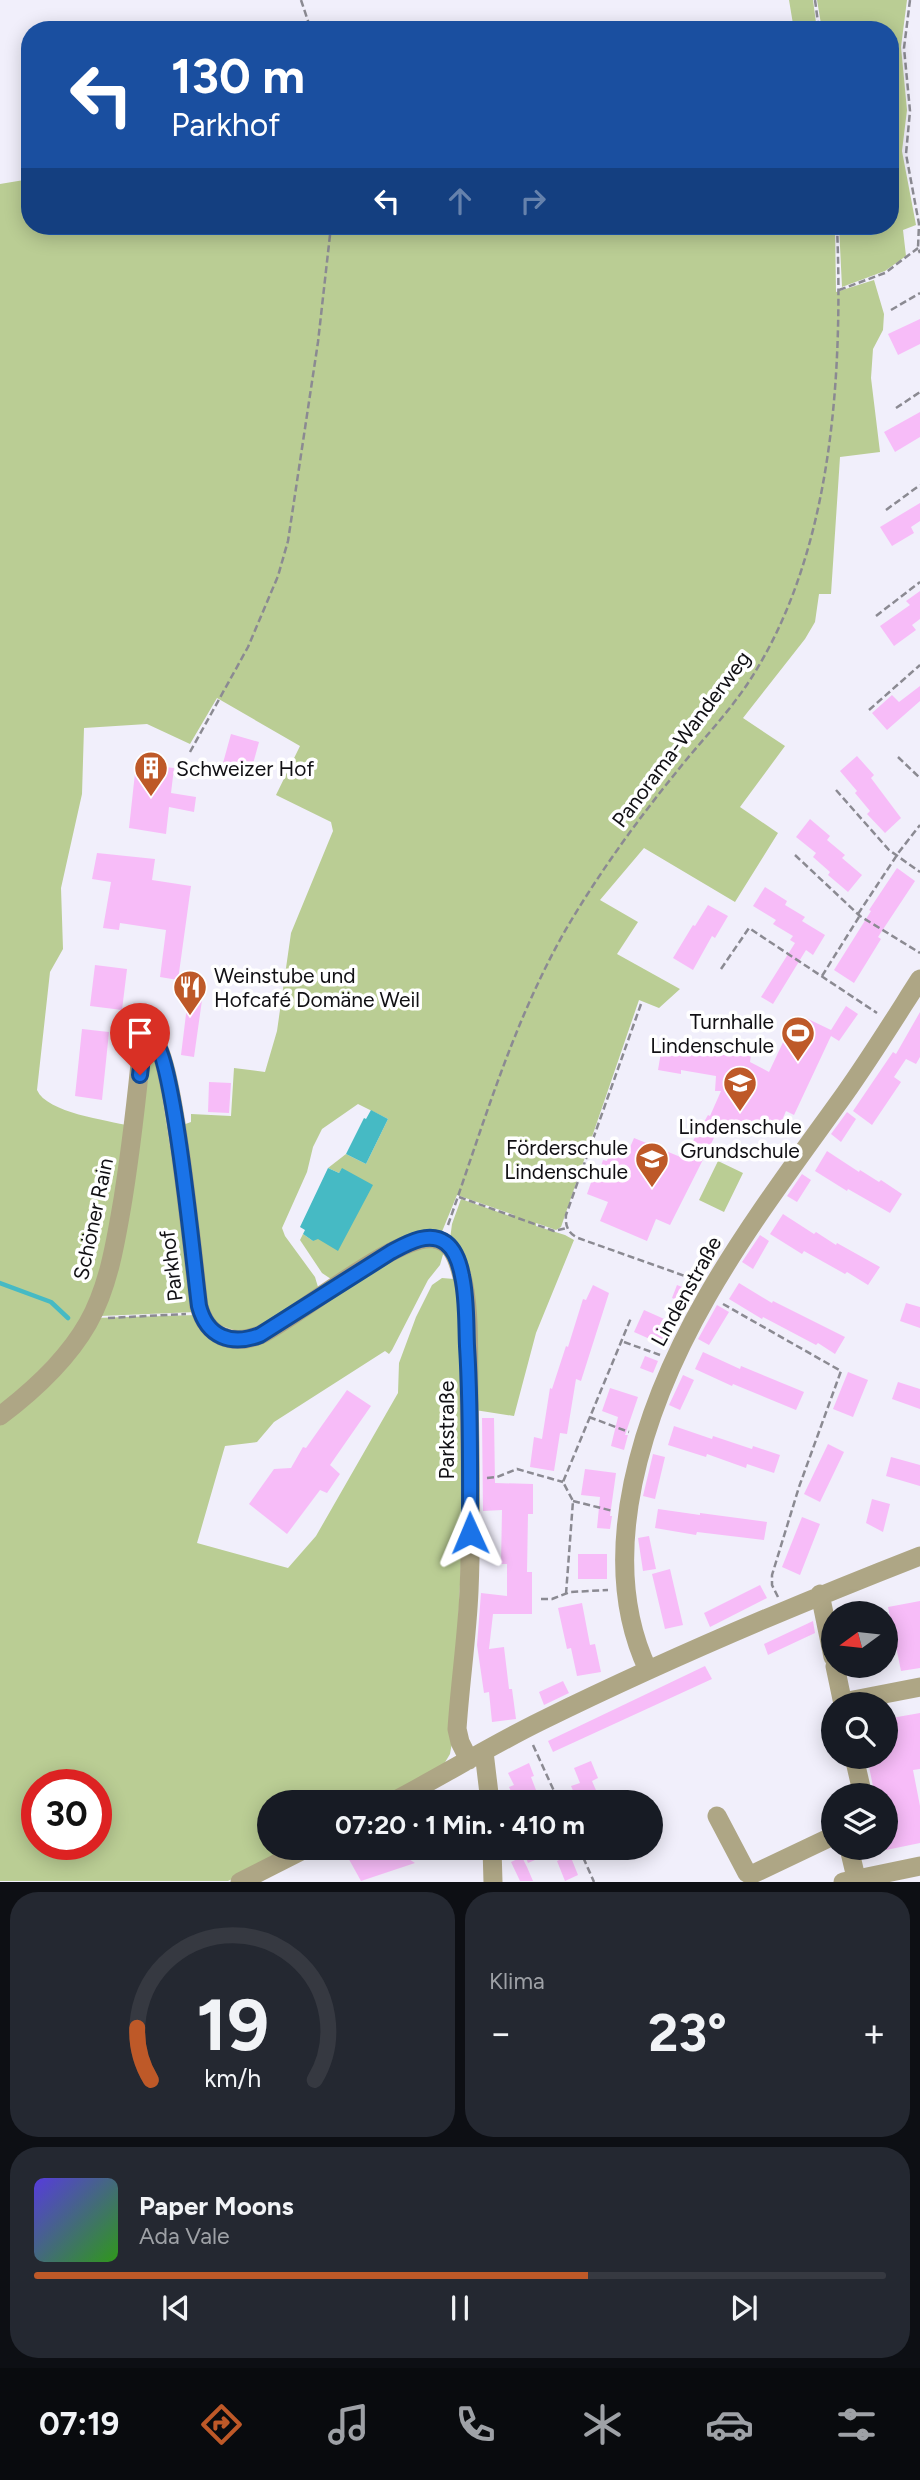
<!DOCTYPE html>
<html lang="de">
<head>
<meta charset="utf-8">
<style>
  body { margin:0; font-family:Figtree,sans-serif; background:#242831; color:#f1f3f6; height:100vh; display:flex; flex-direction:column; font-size:26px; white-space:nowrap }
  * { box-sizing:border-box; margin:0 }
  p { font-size:23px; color:#9ea1a6 }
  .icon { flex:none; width:38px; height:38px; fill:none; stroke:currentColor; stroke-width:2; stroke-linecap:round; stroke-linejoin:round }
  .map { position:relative; height:1882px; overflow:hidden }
  .panel { display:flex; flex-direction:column; gap:10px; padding:10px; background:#0d0f14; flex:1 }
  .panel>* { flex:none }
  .guide { position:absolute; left:21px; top:21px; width:878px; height:214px; border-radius:28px; box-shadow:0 4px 18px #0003; background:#1a4fa0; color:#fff; overflow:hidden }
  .needle { width:46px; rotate:255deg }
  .buttons { position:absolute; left:821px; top:1601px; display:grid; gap:14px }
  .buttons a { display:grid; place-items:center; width:77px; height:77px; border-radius:50%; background:#171b24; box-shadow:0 4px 18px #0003; font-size:35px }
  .speed { position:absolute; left:21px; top:1769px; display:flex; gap:14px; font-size:35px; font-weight:700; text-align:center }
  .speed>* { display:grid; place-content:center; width:91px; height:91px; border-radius:50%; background:#171b24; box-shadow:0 4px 18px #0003; line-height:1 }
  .speed .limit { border:10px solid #d22; background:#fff; color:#111 }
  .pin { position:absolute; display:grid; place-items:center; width:60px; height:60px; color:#fff; margin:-72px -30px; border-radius:50% 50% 50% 0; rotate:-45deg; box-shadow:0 0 7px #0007 }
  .pin .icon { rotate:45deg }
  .me { position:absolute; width:77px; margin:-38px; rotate:359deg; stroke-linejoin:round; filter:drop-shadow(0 0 5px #0008) }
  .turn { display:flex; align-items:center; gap:24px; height:147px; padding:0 35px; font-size:32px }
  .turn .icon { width:91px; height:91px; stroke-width:2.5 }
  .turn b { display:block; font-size:49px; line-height:60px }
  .lanes { display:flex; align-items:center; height:66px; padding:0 35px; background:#0003; justify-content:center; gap:35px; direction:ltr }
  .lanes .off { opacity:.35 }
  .big { font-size:52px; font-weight:700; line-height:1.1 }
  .panel .tile { flex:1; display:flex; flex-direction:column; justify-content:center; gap:10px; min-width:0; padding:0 24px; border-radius:28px; background:#242831 }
  .panel .dial { align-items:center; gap:0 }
  .dial svg { height:182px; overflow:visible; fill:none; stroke:#363941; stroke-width:7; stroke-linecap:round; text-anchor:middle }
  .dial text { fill:#f1f3f6; stroke:none }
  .song { display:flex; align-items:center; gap:21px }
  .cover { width:84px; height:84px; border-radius:10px; background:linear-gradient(135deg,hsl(250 70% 55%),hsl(110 70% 35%)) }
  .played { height:7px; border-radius:4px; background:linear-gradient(90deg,#be5928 65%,#363941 65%) }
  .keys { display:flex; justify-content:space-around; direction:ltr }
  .heat { display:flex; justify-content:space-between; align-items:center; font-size:38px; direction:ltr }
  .panel .tiles { flex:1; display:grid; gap:10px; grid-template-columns:1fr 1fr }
  .tile:last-child { grid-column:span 2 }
  .trip { position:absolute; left:257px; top:1790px; width:406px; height:70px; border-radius:35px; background:#171b24; box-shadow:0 4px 18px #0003; font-weight:700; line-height:70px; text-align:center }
  .tab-bar { display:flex; height:112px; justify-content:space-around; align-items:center; background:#090b0e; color:#9ea1a6 }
  .tab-bar .icon { width:49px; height:49px }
  .tab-bar .current { color:#be5928 }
  .tab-bar b { font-size:32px; color:#f1f3f6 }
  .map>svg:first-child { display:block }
  .green { fill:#bacd94; fill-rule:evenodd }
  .water { fill:#46bac4 }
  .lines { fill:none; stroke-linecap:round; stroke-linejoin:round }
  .stream { stroke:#46bac4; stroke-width:4.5 }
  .building { fill:#f7bcf8 }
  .path { stroke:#8b8a92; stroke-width:2.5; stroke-dasharray:7 3.5; stroke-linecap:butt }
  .minor { stroke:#aea685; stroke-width:19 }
  .route-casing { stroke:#114b97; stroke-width:18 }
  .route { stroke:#1a73e8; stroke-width:12 }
  .labels { text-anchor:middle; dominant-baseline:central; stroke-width:7; stroke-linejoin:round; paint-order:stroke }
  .street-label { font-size:21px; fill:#111014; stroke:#fff }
  .poi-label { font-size:21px; fill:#111014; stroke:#fff; text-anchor:start }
</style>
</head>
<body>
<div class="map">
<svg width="920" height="1882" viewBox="0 0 920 1882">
  <rect width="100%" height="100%" fill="#f1effb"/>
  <!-- green -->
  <path class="green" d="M789 0H813L817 30H794Z
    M817 0H907L901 47 907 110 902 151 916 225 903 230 906 256 885 271 842 287 839 226H891V30H822Z
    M30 179V226H835L836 292 874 280 884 314 883 330 873 349 871 378 880 452 840 457 831 594H819L815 622 805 639 743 718 785 746 740 807 778 833 735 902 644 848 600 900 638 922 617 954 680 989 659 1008 639 1000 561 1227 556 1230 536 1223V1226L565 1235 574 1240 536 1333 514 1416 475 1410 450 1239 452 1224 461 1199 513 1217 514 1215 457 1195 441 1234 331 1279 322 1273 300 1240 303 1234 313 1241 342 1169 339 1173 328 1168 346 1154 366 1164 388 1119 358 1104 322 1129 313 1147 307 1172 282 1228 285 1236 315 1277 318 1287 249 1335 210 1322 180 1126 191 1122V1114L231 1116 234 1068 265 1072 277 1031 291 933 333 831 331 822 276 795 300 746 217 698 190 744 147 724 84 728 82 794 61 888 63 949 50 972 37 1090C47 1113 107 1120 130 1126L147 1054 155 1051 196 1312 100 1316 83 1325 0 1411V184Z
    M718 1161 743 1173 724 1212 699 1200Z
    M423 1242 444 1251 440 1265 428 1280 392 1350 389 1354 385 1351 274 1422 257 1442 225 1446 197 1543 288 1568 316 1536 398 1393 399 1363 416 1317 432 1285 442 1278 454 1279 459 1285 465 1475 453 1737 450 1754 444 1764 379 1802H270V1848H296L228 1881H0V1420L94 1318 197 1315 226 1344ZM37 1785H96V1844H37Z"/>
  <!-- water -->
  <path class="water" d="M371 1110 388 1119 366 1164 346 1154 364 1118 366 1119Z
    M328 1168 339 1173 342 1168 373 1185 338 1251 318 1239 313 1241 303 1234 305 1230 300 1227Z"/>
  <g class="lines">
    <!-- stream -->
    <path class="stream" d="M0 1283 51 1302 68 1318"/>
  </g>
  <!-- building -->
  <path class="building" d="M920 319V344L898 355 888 334Z
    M920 412V437L895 452 884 432Z
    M920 503V521L911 527 914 533 892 546 880 527Z
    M920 591V619L912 625 916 630 894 646 880 626 910 605 906 601Z
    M920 686V701L887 730 872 713 892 695 899 702Z
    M231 734 259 742 251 771 223 763Z
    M857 756 874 775 871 778 901 818 885 833 867 814 870 811 855 793 857 791 840 771Z
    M136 764 174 768 171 793 196 797 194 812 169 807 166 834 129 828Z
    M810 819 830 836 827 840 845 855 842 858 862 875 848 892 828 875 830 872 813 857 816 853 796 837Z
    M97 853 155 859 152 880 191 886 178 980 160 977 166 930 120 923 119 930 103 928 111 882 92 879Z
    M897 868 915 881 878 937 881 939 854 983 834 970 871 911 869 910Z
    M765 887 787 901 785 905 805 917 802 921 825 935 813 955 806 950 773 1004 761 997 795 943 790 940 793 936 773 924 776 920 753 906Z
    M708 905 728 916 715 938 712 936 693 970 673 958 693 925 695 926Z
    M95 965 127 969 122 1010 90 1006Z
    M188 998 202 1000 194 1057 181 1055Z
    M846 1006 858 1014 839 1041 831 1036 794 1115 786 1111 778 1130 722 1122 670 1225 656 1219 647 1241 600 1221 608 1202 587 1194 593 1177 597 1178 603 1160 607 1161 613 1146 628 1152 634 1138 683 1158 708 1115 710 1116 721 1091H715L716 1076 681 1070V1074L658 1070 663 1040 751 1055 750 1062 769 1072 794 1019 803 1024 806 1018 831 1030Z
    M920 1012V1057L916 1064 906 1059 894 1077 901 1082 872 1125 853 1111 893 1052 896 1054Z
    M82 1029 109 1032 102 1100 75 1096Z
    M209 1082 231 1083 229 1113 208 1112Z
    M847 1112 856 1119 841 1142 831 1134Z
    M827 1151 859 1172 860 1170 879 1182 881 1180 902 1194 890 1213 848 1189 847 1191 815 1171Z
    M802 1174 811 1180 797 1202 787 1196Z
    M783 1214 814 1234 816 1232 836 1245 837 1243 880 1267 868 1285 847 1272 845 1274 804 1251 802 1254 770 1234Z
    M760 1235 769 1241 753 1269 742 1262Z
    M739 1283 772 1303 773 1301 845 1337 835 1354 818 1343 816 1345 763 1317 762 1319 729 1299Z
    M593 1285 609 1293 581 1381 576 1379 567 1434 560 1433 554 1471 530 1467 534 1437 542 1439 550 1388 552 1389 566 1346 568 1347 583 1299 586 1300Z
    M677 1285 690 1290 685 1303 672 1298Z
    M906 1303 920 1307V1328L900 1321Z
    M717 1305 729 1312 709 1345 698 1339Z
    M644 1310 671 1322 661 1344 634 1332Z
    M703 1352 740 1369 741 1366 804 1392 796 1410 733 1384 732 1386 695 1369Z
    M645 1356 658 1361 653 1373 640 1368Z
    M848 1372 868 1380 853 1417 833 1409Z
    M683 1375 694 1380 680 1410 669 1405Z
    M898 1382 920 1389V1409L892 1399Z
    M610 1388 638 1397 625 1435H628L624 1450 611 1446 618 1417 602 1411Z
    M347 1390 371 1406 330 1465 340 1474 327 1493 320 1490 287 1534 249 1504 274 1469 291 1468 303 1447 306 1448Z
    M482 1418H494L495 1483 533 1484V1514H528L527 1572H532V1614H493L489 1649 504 1647 509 1689H512L516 1719 492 1722 489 1692 484 1693 477 1645 481 1593 507 1596V1564H501L502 1510 483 1511Z
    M674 1426 712 1439 713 1436 752 1449 753 1446 780 1455 774 1473 747 1464 746 1468 707 1454 706 1457 668 1445Z
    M828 1444 844 1452 820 1502 804 1494Z
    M653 1454 665 1457 655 1499 643 1496Z
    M891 1457 920 1465V1486L886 1476Z
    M585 1469 616 1473 610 1516H612L610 1529 597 1528 600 1497 581 1495Z
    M872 1499 890 1504 883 1532 866 1523Z
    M658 1509 700 1515V1513L767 1522 764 1540 697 1532 696 1535 655 1528Z
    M802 1517 820 1524 800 1575 782 1567Z
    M649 1536 656 1569 643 1571 638 1538Z
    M578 1554H607V1579H578Z
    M670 1569 683 1625 665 1629 652 1574Z
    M760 1585 767 1598 710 1627 704 1613Z
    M920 1601V1668L901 1671 888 1607Z
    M582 1603 590 1645 595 1644 601 1672 577 1676 571 1648 567 1649 558 1608Z
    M813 1621 815 1633 768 1655 764 1644Z
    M705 1666 712 1679 553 1752 548 1741Z
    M563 1681 569 1693 544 1705 539 1692Z
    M920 1713V1769L913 1770 920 1806V1843L886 1850V1796H875L867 1757H886V1719Z
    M591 1761 598 1778 592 1781 599 1797 586 1802H578L571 1786 580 1783 574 1768Z
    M529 1763 534 1776 531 1777 536 1790 530 1792 535 1802H516L509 1787 514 1785 508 1773Z
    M357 1848H375L382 1860 401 1854 415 1863 361 1881 346 1854Z
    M522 1848H563L528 1863Z
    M570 1855 578 1875 565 1881 557 1861Z
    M522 1857 527 1867 533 1881H520L511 1862Z"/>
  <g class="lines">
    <!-- path -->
    <path class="path" d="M301 0 311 30
      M815 0 819 30
      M910 0 904 48 910 111 906 154 919 224 918 248 920 253
      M839 290 885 273 918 248
      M891 310 920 293
      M896 408 920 392
      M886 510 920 485
      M876 616 920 582
      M869 710 920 665
      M190 752 248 647 278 576 288 541 318 342 331 226
      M898 757 920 778
      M836 790 889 850 920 872
      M795 855 860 916 920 953
      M858 914 899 852 920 825
      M721 969 749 928 877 1013
      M822 976 859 917
      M641 1004 566 1215C565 1226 568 1233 578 1238L699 1281
      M459 1197 554 1231 567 1228
      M448 1225C484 1123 514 1018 569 924 600 872 636 822 674 775 699 743 728 714 750 680 833 552 843 374 837 226
      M723 1304 841 1371 799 1487 772 1575V1585L778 1597
      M108 1318 186 1314
      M624 1342 660 1355
      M589 1417 629 1432
      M487 1478 497 1477 517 1469 563 1482
      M573 1501 613 1511
      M566 1594 573 1501 563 1482 631 1318
      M541 1599H552L570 1592 608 1590
      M533 1745 559 1802
      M579 1848 594 1882"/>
    <!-- minor -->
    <path class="minor" d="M0 1416C33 1391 67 1360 88 1323 109 1286 116 1240 123 1199 131 1148 137 1096 142 1044L145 1039H153C174 1055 194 1268 199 1306 207 1337 232 1346 260 1335 299 1316 398 1233 434 1239 450 1241 456 1255 460 1269 471 1304 468 1353 469 1390 470 1457 472 1525 469 1591 467 1637 460 1683 457 1729L460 1742 469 1760
      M820 1594 833 1657
      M835 1666 843 1704
      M648 1670C620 1611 620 1546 633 1483 664 1334 758 1215 844 1095 871 1057 895 1018 920 979
      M843 1702 920 1687
      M484 1752 490 1802
      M854 1757 863 1796
      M392 1802C442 1776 490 1746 541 1721 665 1660 792 1606 920 1556
      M717 1816 747 1873H755L833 1836
      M492 1848 493 1882
      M849 1848 857 1882
      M240 1882 307 1848
      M843 1882 920 1866"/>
  </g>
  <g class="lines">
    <!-- route casing -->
    <g class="route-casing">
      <path id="route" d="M140 1075 144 1041 153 1039C174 1055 194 1268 199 1306 207 1337 231 1346 260 1335L391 1252C406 1244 429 1230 446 1243 455 1250 460 1265 462 1276 467 1299 466 1322 467 1346 471 1408 470 1471 470 1533"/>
    </g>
    <!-- route -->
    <use href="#route" class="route"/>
  </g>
  <!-- icons -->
  <defs>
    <g id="building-pin" transform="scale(1.75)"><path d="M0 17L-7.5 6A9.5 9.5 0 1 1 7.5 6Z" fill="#be5928" stroke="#fff"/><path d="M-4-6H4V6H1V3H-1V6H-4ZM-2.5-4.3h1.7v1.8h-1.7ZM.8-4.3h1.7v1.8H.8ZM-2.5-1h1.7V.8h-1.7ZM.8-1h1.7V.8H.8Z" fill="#fff"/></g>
    <g id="restaurant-pin" transform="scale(1.75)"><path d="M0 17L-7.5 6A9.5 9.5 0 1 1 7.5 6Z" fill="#be5928" stroke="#fff"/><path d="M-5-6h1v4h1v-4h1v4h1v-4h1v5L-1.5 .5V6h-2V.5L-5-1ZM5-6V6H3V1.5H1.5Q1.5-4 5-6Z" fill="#fff"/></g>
    <g id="stadium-pin" transform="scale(1.75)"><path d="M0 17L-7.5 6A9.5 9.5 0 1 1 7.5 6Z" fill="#be5928" stroke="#fff"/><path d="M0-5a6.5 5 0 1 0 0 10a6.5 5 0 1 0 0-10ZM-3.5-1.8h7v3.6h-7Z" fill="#fff"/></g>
    <g id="school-pin" transform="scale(1.75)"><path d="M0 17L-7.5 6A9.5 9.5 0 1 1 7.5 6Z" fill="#be5928" stroke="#fff"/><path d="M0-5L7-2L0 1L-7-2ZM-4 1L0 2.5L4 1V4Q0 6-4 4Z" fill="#fff"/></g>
  </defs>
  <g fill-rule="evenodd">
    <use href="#building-pin" x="151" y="768"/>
    <use href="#restaurant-pin" x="190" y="987"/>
    <use href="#stadium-pin" x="798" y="1033"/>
    <use href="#school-pin" x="740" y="1083"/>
    <use href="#school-pin" x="652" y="1159"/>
  </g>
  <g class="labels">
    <!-- street labels -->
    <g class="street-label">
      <text transform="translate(681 739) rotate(-53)">Panorama-Wanderweg</text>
      <text transform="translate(93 1219) rotate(-78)">Schöner Rain</text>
      <text transform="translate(171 1266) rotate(-97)">Parkhof</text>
      <text transform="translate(686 1291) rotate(-61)">Lindenstraße</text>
      <text transform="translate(446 1430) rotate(-90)">Parkstraße</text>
    </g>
    <!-- poi labels -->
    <g class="poi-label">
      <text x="176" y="768">Schweizer Hof</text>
      <text x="214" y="975">Weinstube und<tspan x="214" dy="24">Hofcafé Domäne Weil</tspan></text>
      <text x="774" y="1021" text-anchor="end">Turnhalle<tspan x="774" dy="24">Lindenschule</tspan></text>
      <text x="740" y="1126" text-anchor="middle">Lindenschule<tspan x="740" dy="24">Grundschule</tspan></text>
      <text x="628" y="1147" text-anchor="end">Förderschule<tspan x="628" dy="24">Lindenschule</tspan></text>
    </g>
  </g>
</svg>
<div class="buttons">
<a><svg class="needle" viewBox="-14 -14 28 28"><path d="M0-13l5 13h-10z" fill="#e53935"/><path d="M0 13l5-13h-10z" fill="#9ea1a6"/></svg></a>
<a><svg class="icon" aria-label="search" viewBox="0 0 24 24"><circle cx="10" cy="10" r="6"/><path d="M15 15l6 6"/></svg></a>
<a><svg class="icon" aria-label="layers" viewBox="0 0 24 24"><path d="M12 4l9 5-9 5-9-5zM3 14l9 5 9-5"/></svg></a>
</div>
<div class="speed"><div class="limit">30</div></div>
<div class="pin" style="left:140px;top:1075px;background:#d93025"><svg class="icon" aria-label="arrive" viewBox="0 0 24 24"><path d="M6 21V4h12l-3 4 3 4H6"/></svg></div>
<svg class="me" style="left:470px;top:1533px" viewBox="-20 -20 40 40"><path d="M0-17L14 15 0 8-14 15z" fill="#1a73e8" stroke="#fff" stroke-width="4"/></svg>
<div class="trip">07:20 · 1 Min. · 410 m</div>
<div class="guide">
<div class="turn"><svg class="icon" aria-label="left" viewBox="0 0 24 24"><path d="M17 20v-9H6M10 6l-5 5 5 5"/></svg><div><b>130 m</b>Parkhof</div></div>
<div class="lanes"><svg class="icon" aria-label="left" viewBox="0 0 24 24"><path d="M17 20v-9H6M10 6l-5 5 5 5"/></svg><svg class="icon off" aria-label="ahead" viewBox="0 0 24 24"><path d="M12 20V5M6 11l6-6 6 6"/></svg><svg class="icon off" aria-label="right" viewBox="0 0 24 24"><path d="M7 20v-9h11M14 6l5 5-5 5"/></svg></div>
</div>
</div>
<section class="panel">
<div class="tiles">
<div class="tile dial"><svg viewBox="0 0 100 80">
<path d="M14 69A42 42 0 1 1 86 69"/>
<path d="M14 69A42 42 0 0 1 8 46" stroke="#be5928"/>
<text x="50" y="56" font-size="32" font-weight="700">19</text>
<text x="50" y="72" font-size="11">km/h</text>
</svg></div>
<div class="tile"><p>Klima</p>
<div class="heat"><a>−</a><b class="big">23°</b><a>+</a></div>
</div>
<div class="tile">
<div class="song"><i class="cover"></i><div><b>Paper Moons</b><p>Ada Vale</p></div></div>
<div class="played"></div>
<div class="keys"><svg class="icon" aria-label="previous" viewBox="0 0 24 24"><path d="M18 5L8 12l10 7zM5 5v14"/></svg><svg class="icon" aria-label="pause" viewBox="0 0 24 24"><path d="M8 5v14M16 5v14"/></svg><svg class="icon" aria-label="next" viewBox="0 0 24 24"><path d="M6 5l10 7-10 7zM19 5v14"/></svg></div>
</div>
</div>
</section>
<nav class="tab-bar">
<b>07:19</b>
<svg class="icon current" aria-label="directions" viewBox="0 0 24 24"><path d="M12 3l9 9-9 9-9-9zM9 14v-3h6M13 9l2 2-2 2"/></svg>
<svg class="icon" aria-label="music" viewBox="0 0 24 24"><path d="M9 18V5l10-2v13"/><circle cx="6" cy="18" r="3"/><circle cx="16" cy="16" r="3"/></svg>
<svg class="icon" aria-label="phone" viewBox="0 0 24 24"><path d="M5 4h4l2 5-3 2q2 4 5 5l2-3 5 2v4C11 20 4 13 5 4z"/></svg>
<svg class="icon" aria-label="climate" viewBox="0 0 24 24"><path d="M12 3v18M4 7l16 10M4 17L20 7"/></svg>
<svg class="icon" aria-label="car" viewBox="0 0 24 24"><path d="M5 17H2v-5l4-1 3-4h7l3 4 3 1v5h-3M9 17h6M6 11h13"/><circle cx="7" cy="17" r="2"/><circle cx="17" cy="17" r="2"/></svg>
<svg class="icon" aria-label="filters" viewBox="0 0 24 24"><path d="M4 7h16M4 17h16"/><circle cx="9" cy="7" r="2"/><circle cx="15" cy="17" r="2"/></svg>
</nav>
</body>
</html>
